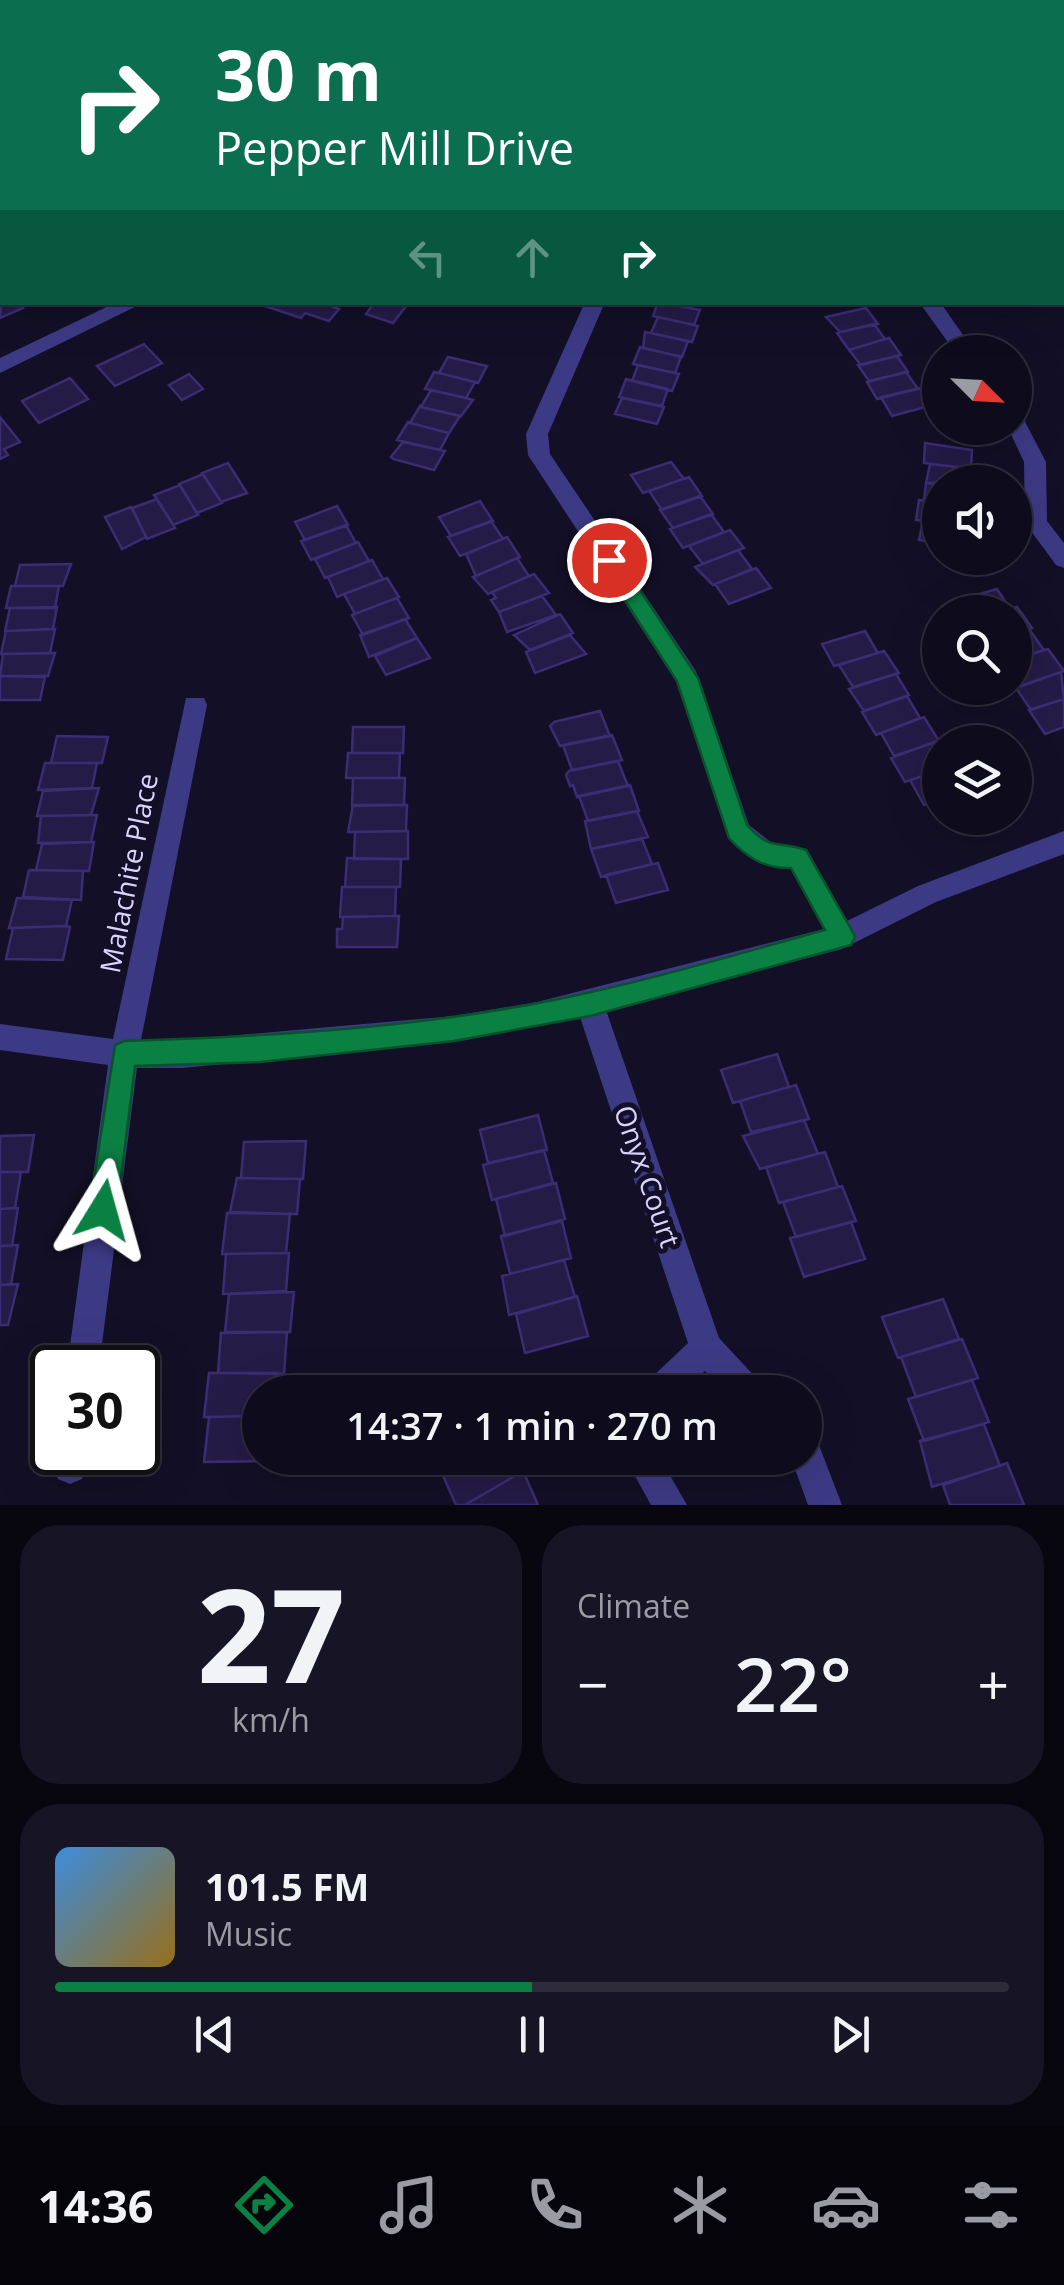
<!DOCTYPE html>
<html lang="en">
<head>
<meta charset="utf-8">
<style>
  body { margin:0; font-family:"Open Sans",sans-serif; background:#171425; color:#f1f3f6; height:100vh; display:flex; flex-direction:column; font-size:38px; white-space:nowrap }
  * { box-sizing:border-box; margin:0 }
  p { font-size:32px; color:#9b9ba3 }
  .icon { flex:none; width:55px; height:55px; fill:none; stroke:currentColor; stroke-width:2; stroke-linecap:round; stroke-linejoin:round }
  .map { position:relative; height:1505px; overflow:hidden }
  .side { display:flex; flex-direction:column; gap:20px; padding:20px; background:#08060f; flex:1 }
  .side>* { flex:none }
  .top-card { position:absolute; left:0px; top:0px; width:1065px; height:305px; box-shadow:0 10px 40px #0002,0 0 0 2px #2e2b3b; background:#0b6e4f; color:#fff; overflow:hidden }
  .needle { width:65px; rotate:114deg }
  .buttons { position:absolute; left:922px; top:335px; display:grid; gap:20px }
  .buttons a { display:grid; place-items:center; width:110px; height:110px; border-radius:50%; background:#0e0b1c; box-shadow:0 10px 40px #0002,0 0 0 2px #2e2b3b; font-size:50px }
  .speed { position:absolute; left:30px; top:1345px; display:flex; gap:20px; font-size:50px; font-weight:700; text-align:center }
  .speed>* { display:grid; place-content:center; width:130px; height:130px; border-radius:50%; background:#0e0b1c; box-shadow:0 10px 40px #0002,0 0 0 2px #2e2b3b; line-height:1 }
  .speed .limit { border:5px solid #111; border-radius:15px; background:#fff; color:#111 }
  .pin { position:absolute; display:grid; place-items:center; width:85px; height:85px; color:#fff; margin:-42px; border:5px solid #fff; border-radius:50%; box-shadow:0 2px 10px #0007 }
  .me { position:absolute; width:110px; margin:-55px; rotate:8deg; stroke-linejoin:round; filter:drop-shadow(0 0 8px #0008) }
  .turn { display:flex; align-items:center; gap:35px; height:210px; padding:0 50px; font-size:45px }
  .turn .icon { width:130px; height:130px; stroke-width:2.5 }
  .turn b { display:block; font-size:70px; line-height:85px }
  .lanes { display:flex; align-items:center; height:95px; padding:0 50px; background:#0003; justify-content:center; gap:50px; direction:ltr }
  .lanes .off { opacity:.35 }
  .big { font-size:75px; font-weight:600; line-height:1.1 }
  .side .widget { flex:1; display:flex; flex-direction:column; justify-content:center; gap:15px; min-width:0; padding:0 35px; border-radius:40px; background:#171425 }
  .side .dial { align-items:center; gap:0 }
  .dial b { font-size:130px; line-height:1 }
  .song { display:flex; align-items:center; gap:30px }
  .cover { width:120px; height:120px; border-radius:15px; background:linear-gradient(135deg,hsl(210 70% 55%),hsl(40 70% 35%)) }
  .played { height:10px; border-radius:5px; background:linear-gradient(90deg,#0b8043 50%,#2e2b3b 50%) }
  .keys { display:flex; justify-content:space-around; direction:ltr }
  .heat { display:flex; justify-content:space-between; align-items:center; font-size:55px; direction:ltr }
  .side .tiles { flex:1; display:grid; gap:20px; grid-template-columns:1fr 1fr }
  .widget:last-child { grid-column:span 2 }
  .trip { position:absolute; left:242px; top:1375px; width:580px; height:100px; border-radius:50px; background:#0e0b1c; box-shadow:0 10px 40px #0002,0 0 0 2px #2e2b3b; font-weight:600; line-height:100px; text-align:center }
  .tab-bar { display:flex; height:160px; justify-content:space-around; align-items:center; background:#06040b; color:#9b9ba3 }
  .tab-bar .icon { width:70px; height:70px }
  .tab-bar .on { color:#0b8043 }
  .tab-bar b { font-size:45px; color:#f1f3f6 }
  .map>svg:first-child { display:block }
  .building { fill:#241b47; stroke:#3b2d73; stroke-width:2.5 }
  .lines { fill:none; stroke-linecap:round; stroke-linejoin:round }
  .minor { fill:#3d3a85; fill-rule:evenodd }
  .tertiary { fill:#3d3a85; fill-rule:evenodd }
  .route { fill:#0b8043; stroke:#07532c; stroke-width:2.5 }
  .labels { text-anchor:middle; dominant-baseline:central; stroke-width:10; stroke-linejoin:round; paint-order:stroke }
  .street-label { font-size:28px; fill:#d9d4ff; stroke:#130f26 }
</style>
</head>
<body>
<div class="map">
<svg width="1064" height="1505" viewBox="0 0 1064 1505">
  <rect width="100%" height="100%" fill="#130f26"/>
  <!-- building -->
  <path class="building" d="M2 290V302H19L23 308 0 318Z
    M264 302H320L339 309 329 321 305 313 301 318 262 305Z
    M375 302H400L407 305 393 323 366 314Z
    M658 302 700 310 694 325 653 316Z
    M866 308 878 324 840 332 826 317Z
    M658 317 698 326 692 342 651 333Z
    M874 324 885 339 849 350 837 333Z
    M645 332 688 341 682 357 643 348Z
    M889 338 901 355 861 365 849 350Z
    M144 344 162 363 115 386 97 366Z
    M640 347 681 357 675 373 633 364Z
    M897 356 908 372 869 381 858 365Z
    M448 357 487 366 478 383 439 373Z
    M638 365 679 374 672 391 632 381Z
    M434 372 439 373 475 382 466 398 425 389Z
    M906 372 918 389 877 399 867 382Z
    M189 374 203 389 182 400 169 385Z
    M70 378 88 399 39 423 22 401Z
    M626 379 668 389 662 406 619 397Z
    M921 388 933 405 892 416 881 397Z
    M431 390 466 398 473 400 461 416 421 407Z
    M622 398 664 407 657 424 615 414Z
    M420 406 421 407 460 416 449 433 410 423Z
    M0 417 20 442 4 449 8 455 0 459Z
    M408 422 410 423 449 433 440 450 397 440Z
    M403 442 440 450 445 451 434 470 393 459 391 457Z
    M925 443 972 450 971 469 924 463Z
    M671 462 684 479 643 493 631 475Z
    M228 463 247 493 221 502 202 473Z
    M930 464 976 469V482L926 483Z
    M203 474 222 503 197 513 179 484Z
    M689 477 702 496 662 510 649 491Z
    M926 483 940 485V503L924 501Z
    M180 485 198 515 173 525 154 495Z
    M700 496 713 514 673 528 660 510Z
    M157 499 175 528 147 539 132 508Z
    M919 500 940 503V523L916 520Z
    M480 501 493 521 451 536 439 517Z
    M337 506 348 525 305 540 295 522Z
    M131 507 146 537 122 549 105 517Z
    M711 514 724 532 683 548 670 529Z
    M491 521 503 539 460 556 448 537Z
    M923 521 940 523V543L919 540Z
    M346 525 356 543 311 560 301 541Z
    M730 530 744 548 703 564 689 546Z
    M507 537 520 557 476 576 466 554Z
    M358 542 369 561 325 578 315 559Z
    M738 550 752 569 713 585 695 567Z
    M517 558 529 576 488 594 473 577Z
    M372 560 383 579 337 597 328 577Z
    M71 564 63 586H15L20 565Z
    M756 568 771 588 729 604 715 584Z
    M534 574 549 593 499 612 491 600 496 598 492 592Z
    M387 578 399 597 355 614 344 594Z
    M11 586H59L55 608H6Z
    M997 589 1010 609 962 612 955 601Z
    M542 596 556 615 507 632 499 612Z
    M397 598 409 618 363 635 352 615Z
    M57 607 53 629 5 631 10 608Z
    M1017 607 1032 628 1015 633V612H1000Z
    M560 614 573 633 530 650 514 635Z
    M405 619 417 638 369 657 360 635Z
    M55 629 50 653 1 654 6 631Z
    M1029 629 1044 650 1015 659V633Z
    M865 631 878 653 834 666 822 644Z
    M570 635 586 654 535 673 526 652Z
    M417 638 430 658 386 675 375 656Z
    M1048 649 1064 671 1020 686 1015 678V659Z
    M884 651 899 673 853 687 839 665Z
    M55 653 48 676H0L3 654Z
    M1061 672 1064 699 1031 710 1016 688Z
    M896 674 909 695 864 711 849 689Z
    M0 676 45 677 40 700H0Z
    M907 696 920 718 876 735 862 712Z
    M1064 699V727L1045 734 1029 710Z
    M600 711 610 736 560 746 550 726 554 722Z
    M924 717 939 741 894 756 881 733Z
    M353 727H404L403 753H352Z
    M612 735 622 760 572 770 563 745Z
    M57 736 108 737 102 763H51Z
    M937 741 940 770 905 782 891 758Z
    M348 753H400L399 778H346Z
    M618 761 628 786 577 797 573 785 570 786 566 775 569 771Z
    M45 763H97L92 788 38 790Z
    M940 770V800L924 805 910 780Z
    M353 778H405L404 805 352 806Z
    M630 785 639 811 588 821 579 796Z
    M99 788 91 815 37 816 43 791Z
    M353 805H407L406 831 348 832Z
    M637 811 648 837 591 849 585 821Z
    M97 815 91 842 38 843 41 816Z
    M408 831V859H354L355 832Z
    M642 839 652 864 601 877 591 849Z
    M94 842 89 871 36 870 42 844Z
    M347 858 401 859 400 887H345Z
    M658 863 668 890 616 903 606 875Z
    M29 870 83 871 81 900 23 897Z
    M342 887H396L395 916 340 917Z
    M17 898 72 900 66 926 9 928Z
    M395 916H399L397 947H337V929H342L343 917Z
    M66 926 70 927 63 960 6 959 13 928Z
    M777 1054 789 1087 733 1103 721 1070Z
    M796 1085 809 1119 751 1132 740 1101Z
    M538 1115 547 1150 488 1163 480 1130Z
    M804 1120 818 1154 760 1169 743 1136Z
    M34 1135 28 1172H0V1136Z
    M306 1141 303 1179 241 1178 244 1142Z
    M544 1150 553 1183 492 1200 483 1165Z
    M825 1152 838 1187 779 1203 766 1167Z
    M0 1172H21L15 1208 0 1209Z
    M237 1178 300 1179 297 1214 230 1212Z
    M556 1183 565 1219 505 1236 496 1199Z
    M842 1186 856 1221 796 1237 783 1202Z
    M18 1208 12 1246H0V1209Z
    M227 1213 290 1214 286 1253 222 1254Z
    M562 1221 571 1258 510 1274 501 1236Z
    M851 1222 865 1259 804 1277 790 1238Z
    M18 1245 11 1284 0 1285V1246Z
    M289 1253 286 1291 223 1294 226 1254Z
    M564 1260 575 1297 509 1315 502 1276Z
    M18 1284 8 1325H0V1285Z
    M294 1292 290 1332H225L229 1294Z
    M577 1296 588 1336 525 1353 516 1314Z
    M943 1299 959 1339 898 1358 882 1317Z
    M287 1332 284 1374 218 1373 221 1333Z
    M962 1339 978 1378 916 1397 901 1357Z
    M209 1373H276L274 1392H260V1416L204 1417Z
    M972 1380 989 1422 924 1441 908 1399Z
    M260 1416V1458L272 1461 204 1462 209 1417Z
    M984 1424 1000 1466 932 1487 920 1441Z
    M461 1458H511L518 1474 465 1505H456L440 1469Z
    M1007 1463 1024 1505H950L943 1485Z
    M523 1471 538 1505H465L518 1474Z"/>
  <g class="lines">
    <!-- minor -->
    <path class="minor" d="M31 0H71L72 2H33Z
      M382 0H398V2H382Z
      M628 0H644V2H628Z
      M1062 141H1064V151H1062Z
      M117 302H145L0 373V358Z
      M585 302H605L548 434 550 454 696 671 749 825 772 843 807 849 847 921 918 886 1064 831V854L936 902 842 949 606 1010 719 1338 759 1381 764 1392H726L705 1371 682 1392H643L648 1381 688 1343 580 1017 454 1042 182 1068H137L99 1368H67L108 1065 0 1050V1024L113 1039 186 698H204L207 705 141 1040H182L454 1016 537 1002 824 929 791 869 755 860 729 839 676 681 528 455 526 434Z
      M919 302H940L975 352H955Z
      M1015 413 1022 416 1046 462 1047 521 1064 543V568L1056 565 1025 523 1024 462 1008 428H1015Z
      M805 1435 817 1440 842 1505H808L791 1458H805Z
      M54 1452H88L82 1479 70 1484 58 1479 53 1467Z
      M625 1458H660L687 1505H651Z"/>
    <!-- tertiary -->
    <path class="tertiary" d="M1018 0H1034L1035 2H1019Z
      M1062 125H1064V139H1062Z"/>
  </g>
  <!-- route -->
  <path class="route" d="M609 552 616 554 698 678 747 825C771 852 778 840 806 850L851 929 855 937 851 945 590 1016 454 1041 260 1062 135 1066 117 1210 113 1220 103 1224 94 1220 89 1210 115 1045 124 1041C280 1036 438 1027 591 992 670 975 747 951 825 930L791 868C765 869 746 857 729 838L677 681 599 560Z"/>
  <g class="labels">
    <!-- street labels -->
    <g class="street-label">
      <text transform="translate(128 873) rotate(-79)">Malachite Place</text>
      <text transform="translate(648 1176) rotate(71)">Onyx Court</text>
    </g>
  </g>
</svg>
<div class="buttons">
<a><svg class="needle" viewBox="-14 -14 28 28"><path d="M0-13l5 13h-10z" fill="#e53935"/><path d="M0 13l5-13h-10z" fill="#9b9ba3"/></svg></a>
<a><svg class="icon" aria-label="sound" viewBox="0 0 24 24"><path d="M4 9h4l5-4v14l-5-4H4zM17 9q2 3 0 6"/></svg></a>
<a><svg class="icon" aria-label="search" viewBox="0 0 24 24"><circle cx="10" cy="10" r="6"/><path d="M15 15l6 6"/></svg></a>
<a><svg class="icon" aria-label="layers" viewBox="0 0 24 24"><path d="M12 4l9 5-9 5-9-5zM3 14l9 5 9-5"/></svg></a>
</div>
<div class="speed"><div class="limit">30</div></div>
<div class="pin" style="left:609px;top:560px;background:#d93025"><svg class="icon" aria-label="arrive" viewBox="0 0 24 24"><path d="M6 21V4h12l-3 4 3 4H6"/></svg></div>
<svg class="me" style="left:103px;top:1210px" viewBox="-20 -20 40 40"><path d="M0-17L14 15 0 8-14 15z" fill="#0b8043" stroke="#fff" stroke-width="4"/></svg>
<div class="trip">14:37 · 1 min · 270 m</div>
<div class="top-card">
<div class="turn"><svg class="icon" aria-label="right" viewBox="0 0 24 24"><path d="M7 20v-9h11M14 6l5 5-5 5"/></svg><div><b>30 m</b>Pepper Mill Drive</div></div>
<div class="lanes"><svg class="icon off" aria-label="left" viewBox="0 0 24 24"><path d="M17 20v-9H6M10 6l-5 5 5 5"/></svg><svg class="icon off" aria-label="ahead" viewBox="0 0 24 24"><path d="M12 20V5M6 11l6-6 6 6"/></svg><svg class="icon" aria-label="right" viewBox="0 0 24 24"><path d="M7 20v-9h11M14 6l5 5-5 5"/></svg></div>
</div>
</div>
<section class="side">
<div class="tiles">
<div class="widget dial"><b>27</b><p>km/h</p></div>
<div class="widget"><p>Climate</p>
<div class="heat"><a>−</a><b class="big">22°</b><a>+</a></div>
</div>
<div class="widget">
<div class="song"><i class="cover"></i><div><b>101.5 FM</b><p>Music</p></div></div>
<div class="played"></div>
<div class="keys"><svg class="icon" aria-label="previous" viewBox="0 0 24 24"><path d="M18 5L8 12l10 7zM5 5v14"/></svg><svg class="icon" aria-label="pause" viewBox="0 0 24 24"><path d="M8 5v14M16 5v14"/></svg><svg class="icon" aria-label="next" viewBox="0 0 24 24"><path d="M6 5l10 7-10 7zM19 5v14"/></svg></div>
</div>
</div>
</section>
<nav class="tab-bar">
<b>14:36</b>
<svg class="icon on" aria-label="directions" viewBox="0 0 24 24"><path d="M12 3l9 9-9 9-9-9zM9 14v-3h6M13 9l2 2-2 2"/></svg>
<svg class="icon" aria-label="music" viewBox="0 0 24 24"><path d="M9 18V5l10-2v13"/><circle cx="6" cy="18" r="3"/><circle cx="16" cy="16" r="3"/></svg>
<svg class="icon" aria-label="phone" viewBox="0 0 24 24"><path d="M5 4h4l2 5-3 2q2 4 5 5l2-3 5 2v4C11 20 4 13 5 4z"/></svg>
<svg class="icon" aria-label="climate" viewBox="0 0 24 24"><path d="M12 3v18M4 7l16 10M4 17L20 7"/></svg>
<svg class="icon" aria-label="car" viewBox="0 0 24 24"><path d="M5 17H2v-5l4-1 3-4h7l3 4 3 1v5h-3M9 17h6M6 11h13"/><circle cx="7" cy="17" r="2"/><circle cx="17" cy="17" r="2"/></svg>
<svg class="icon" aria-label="filters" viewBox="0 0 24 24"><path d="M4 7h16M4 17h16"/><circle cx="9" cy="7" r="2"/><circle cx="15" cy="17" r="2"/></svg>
</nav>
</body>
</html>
